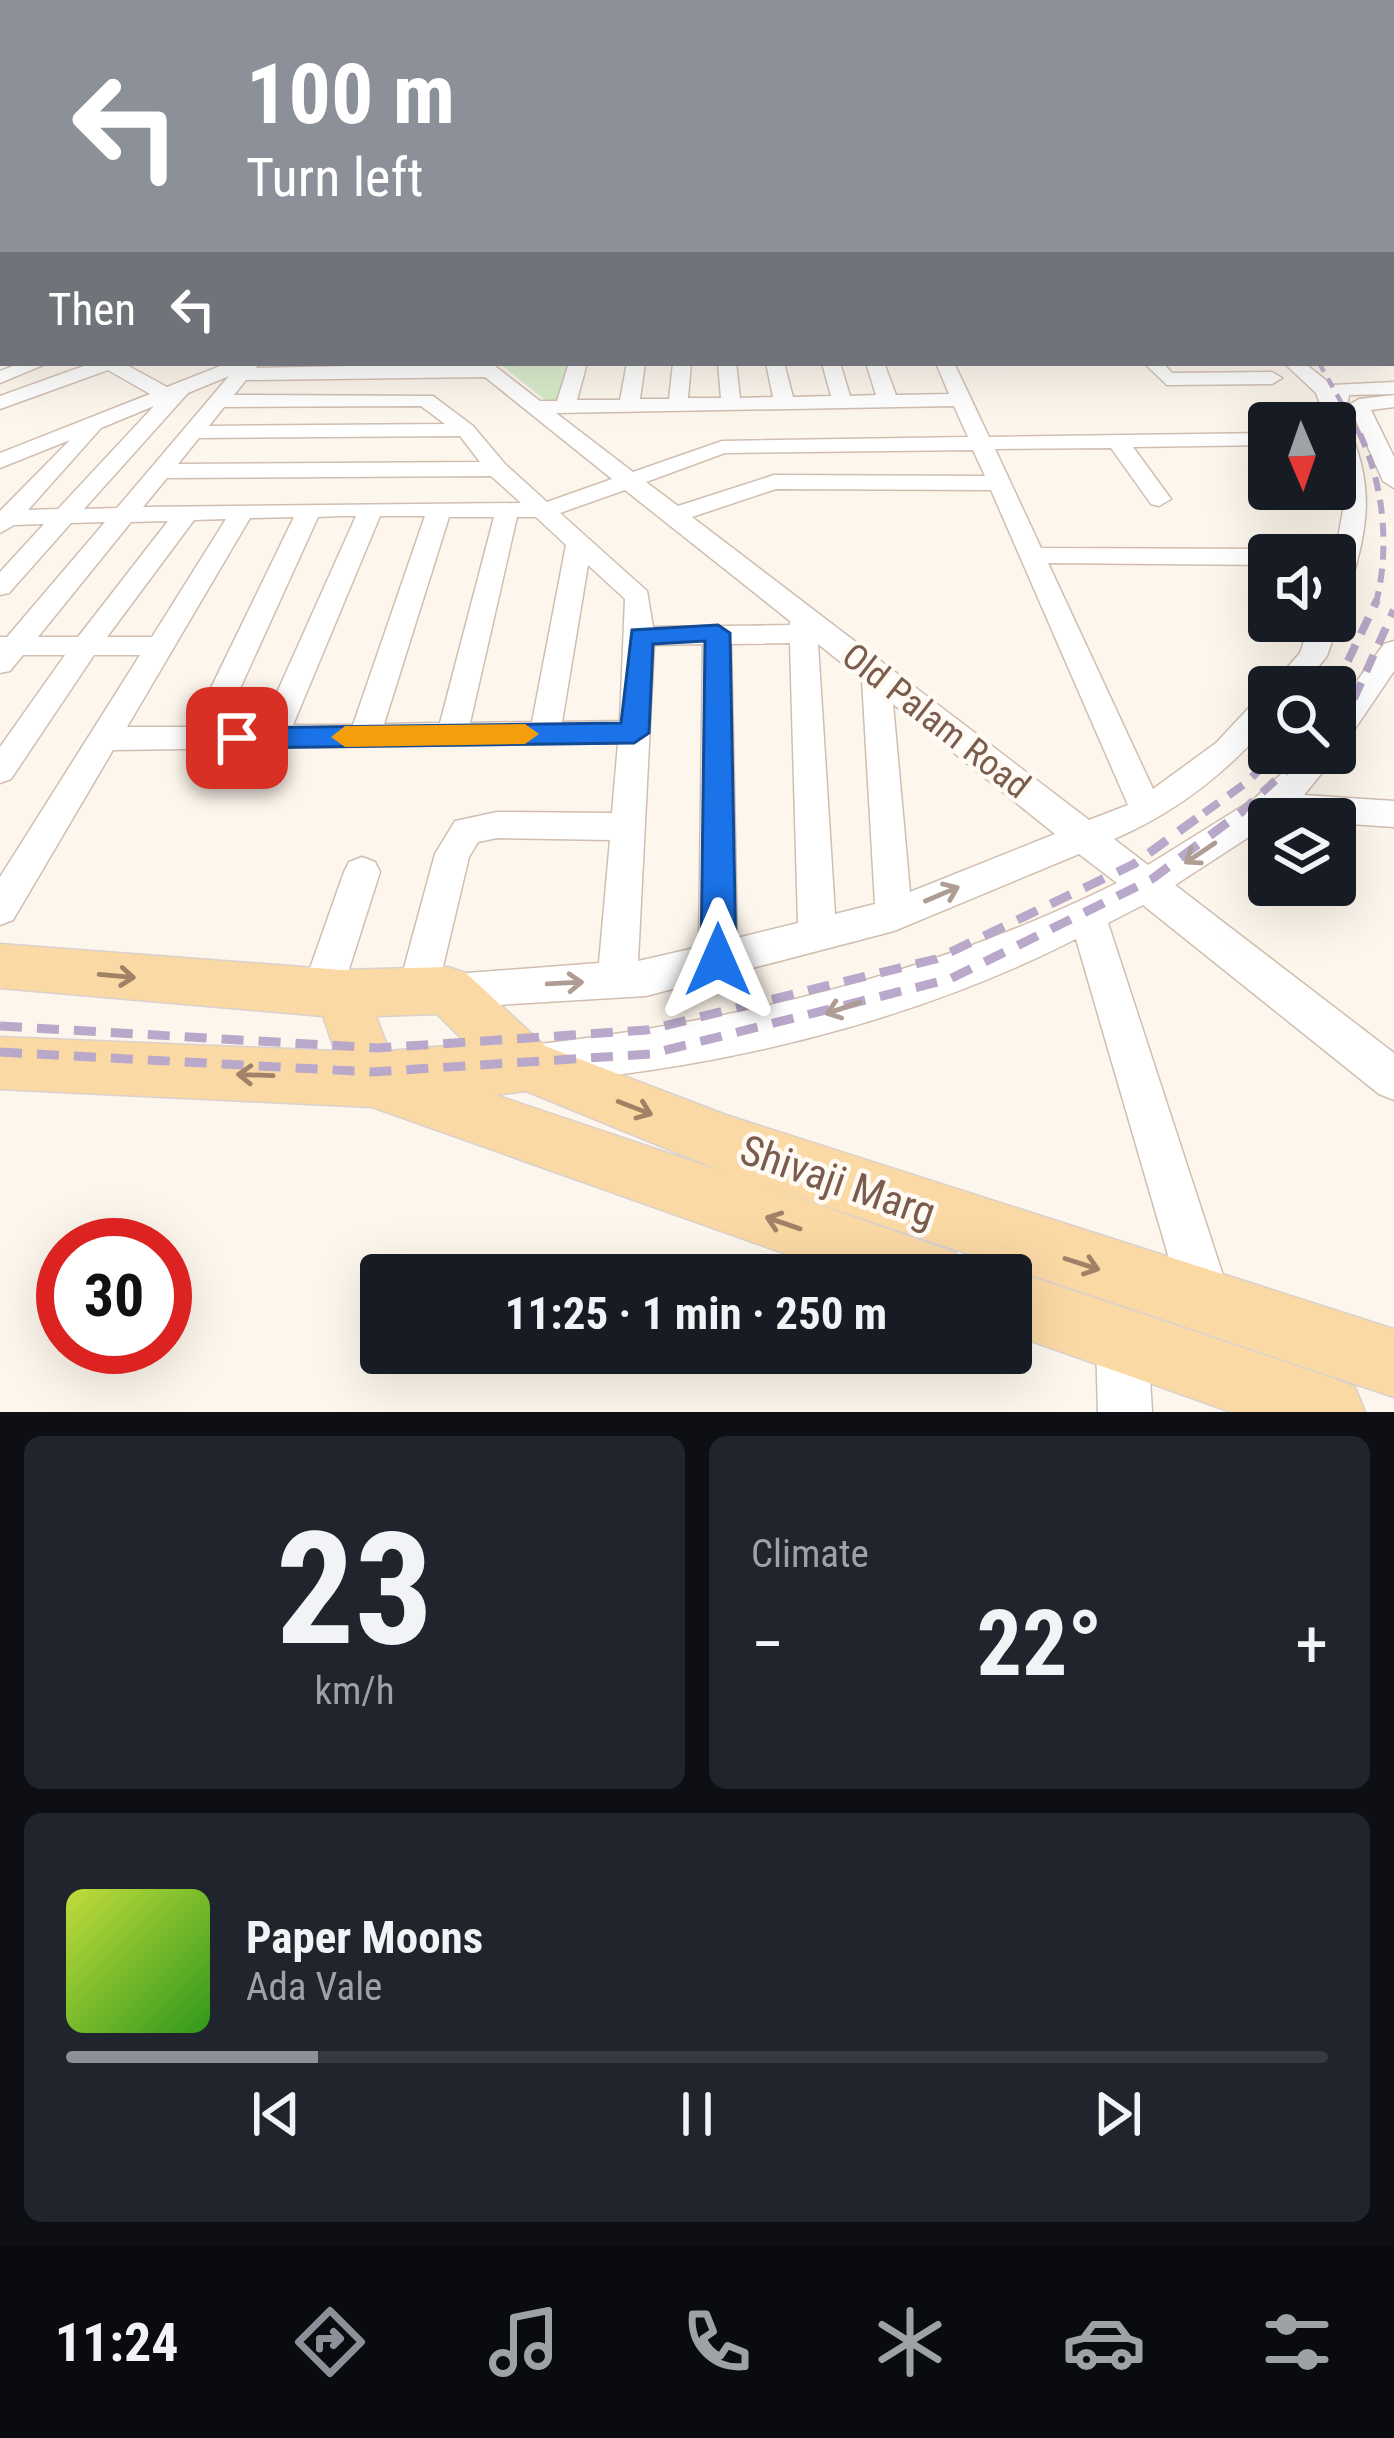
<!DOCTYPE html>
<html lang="en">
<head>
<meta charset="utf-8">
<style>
  body { margin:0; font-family:"Roboto Condensed",sans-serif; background:#20242c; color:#f1f3f6; height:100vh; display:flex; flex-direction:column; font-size:45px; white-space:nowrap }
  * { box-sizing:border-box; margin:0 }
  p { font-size:39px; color:#9ea1a6 }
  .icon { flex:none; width:66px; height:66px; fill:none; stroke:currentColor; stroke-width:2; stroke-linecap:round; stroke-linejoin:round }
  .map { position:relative; height:1412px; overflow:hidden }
  .drawer { display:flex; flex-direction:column; gap:24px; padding:24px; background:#0d0f14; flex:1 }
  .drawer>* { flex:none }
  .top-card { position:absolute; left:0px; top:0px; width:1395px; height:366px; box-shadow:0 12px 48px #0002; background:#8c9099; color:#fff; overflow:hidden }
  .needle { width:78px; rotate:178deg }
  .buttons { position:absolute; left:1248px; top:402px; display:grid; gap:24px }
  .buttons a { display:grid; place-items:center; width:108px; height:108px; border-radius:12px; background:#171b24; box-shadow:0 12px 48px #0002; font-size:60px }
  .speed { position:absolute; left:36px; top:1218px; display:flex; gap:24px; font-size:60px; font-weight:700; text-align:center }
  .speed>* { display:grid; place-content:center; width:156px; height:156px; border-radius:50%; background:#171b24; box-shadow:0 12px 48px #0002; line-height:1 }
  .speed .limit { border:18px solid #d22; background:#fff; color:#111 }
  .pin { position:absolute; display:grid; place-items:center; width:102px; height:102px; color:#fff; margin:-51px; border-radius:24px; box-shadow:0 6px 18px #0006 }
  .me { position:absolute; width:132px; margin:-66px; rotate:0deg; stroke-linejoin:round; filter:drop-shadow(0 0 9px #0008) }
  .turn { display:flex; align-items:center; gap:42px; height:252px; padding:0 48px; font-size:54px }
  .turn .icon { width:156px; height:156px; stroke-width:2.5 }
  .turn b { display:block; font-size:84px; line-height:102px }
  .then { display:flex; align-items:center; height:114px; padding:0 48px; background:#0003; gap:24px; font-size:45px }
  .big { font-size:90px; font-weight:700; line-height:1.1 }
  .drawer .card { flex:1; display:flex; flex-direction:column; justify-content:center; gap:18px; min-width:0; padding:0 42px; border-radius:18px; background:#20242c }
  .drawer .dial { align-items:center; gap:0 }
  .dial b { font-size:156px; line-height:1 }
  .song { display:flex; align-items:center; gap:36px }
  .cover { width:144px; height:144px; border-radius:18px; background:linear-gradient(135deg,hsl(70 70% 55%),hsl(110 70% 35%)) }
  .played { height:12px; border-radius:6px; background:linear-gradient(90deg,#8c9099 20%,#363941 20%) }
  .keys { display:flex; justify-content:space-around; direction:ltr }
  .heat { display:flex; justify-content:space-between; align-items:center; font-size:66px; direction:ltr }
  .drawer .tiles { flex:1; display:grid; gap:24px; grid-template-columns:1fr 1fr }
  .card:last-child { grid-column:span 2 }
  .trip { position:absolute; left:360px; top:1254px; width:672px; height:120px; border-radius:12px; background:#171b24; box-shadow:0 12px 48px #0002; font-weight:700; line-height:120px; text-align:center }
  .tab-bar { display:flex; height:192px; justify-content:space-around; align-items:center; background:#090b0e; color:#9ea1a6 }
  .tab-bar .icon { width:84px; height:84px }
  .tab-bar .on { color:#8c9099 }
  .tab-bar b { font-size:54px; color:#f1f3f6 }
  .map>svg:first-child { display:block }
  .green { fill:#d8ecc9 }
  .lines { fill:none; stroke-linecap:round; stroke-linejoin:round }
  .minor-casing { stroke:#d1beb0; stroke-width:3 }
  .major-casing { stroke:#dad1cd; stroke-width:3 }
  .minor { fill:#fff; fill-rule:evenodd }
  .major { fill:#fbd9a5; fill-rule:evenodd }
  .rail-far3 { stroke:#b9a8c9; stroke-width:4.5; stroke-dasharray:10 8; stroke-linecap:butt }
  .rail-far2 { stroke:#b9a8c9; stroke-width:6; stroke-dasharray:14 9; stroke-linecap:butt }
  .rail-far1 { stroke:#b9a8c9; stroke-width:8; stroke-dasharray:18 12; stroke-linecap:butt }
  .rail { stroke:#b9a8c9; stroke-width:9; stroke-dasharray:22 15; stroke-linecap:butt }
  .wall { fill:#d1b7a8 }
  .building { fill:#f3d5c3; stroke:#aa9588; stroke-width:3 }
  .oneway { stroke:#af9d94 }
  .oneway2 { stroke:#a18267 }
  .route { fill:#1a73e8; stroke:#114b97; stroke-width:3 }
  .slow { fill:#f59e0b }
  .labels { text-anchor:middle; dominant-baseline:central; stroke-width:9; stroke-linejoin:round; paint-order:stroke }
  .street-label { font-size:36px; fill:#7a5c4d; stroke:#fffaf3 }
  .near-street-label { font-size:42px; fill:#7a5c4d; stroke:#fffaf3 }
</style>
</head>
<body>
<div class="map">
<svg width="1394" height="1412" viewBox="0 0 1394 1412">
  <rect width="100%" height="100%" fill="#fdf6ec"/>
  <!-- green -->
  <path class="green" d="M499 363H571L560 412Z"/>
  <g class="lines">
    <!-- minor casing -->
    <g class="minor-casing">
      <path id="minor" d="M3 216V225L0 226V217Z
        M3 280V291L0 292V281Z
        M1392 287 1394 288V298L1392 297Z
        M21 363H48L0 383V371Z
        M92 363H123L167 387 228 363H259L256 368 491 363 540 401H557L569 363H587L577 400H620L627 363H645L640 399H669L673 363H691L688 398H721L718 363H736L740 398 773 397 766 363H784L793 397 831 396 822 363H840L850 396 876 395 866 363H884L896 395 949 394 936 363H954L989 437 1269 433V445L1133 447 1171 499 1159 506 1151 504 1111 448 995 449 1041 548 1269 549 1280 555H1269V565L1048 563 1153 789 1216 743 1258 698 1269 695V724C1225 774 1175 813 1114 839L1148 865 1254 799 1304 753H1335V748L1338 753 1304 795 1394 801V827L1335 823V819H1269L1252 835 1175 885 1394 1053V1100L1379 1094 1143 905 1108 923 1232 1303 1225 1321 1207 1328 1189 1321 1182 1303 1076 939C932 1012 766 1057 607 1076 580 1079 550 1088 525 1078L519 1064 525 1050 540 1044C743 1020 933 974 1117 883L1079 854 894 931 646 996 448 1008 433 1000 418 1008 404 1003 398 990 435 854 455 821 497 812 612 813 618 743 113 750 13 920 0 925V877L140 655H94L11 779 0 783V747L65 655H23L10 671 0 673V637H7L105 522 71 523 9 593 0 595V572L44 524 14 525 0 533V511L70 440 0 468V453L150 394 108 370 0 409V396ZM229 376 117 508 84 509 188 393ZM485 377 612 479 547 502 505 464 473 426 433 396 234 395 246 380ZM154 406 58 509 28 510 101 428ZM421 406 445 424 209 426 224 407ZM954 406 968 437 722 441 633 472 556 413ZM460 436 480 462 178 464 199 438ZM973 450 985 476 774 475 678 506 646 482 725 453ZM491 476 521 503 143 507 167 478ZM776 489 991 490 1128 805 1089 820 692 517ZM625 490 790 621V625L653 627 647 591 560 513ZM339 516H356L262 726H223L318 517ZM380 516H425L353 725H293ZM294 517 192 727H127L250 518ZM449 517H494L440 723 384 724ZM517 517H536L566 545 532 722 470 723ZM226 519 152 637H107L194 520ZM168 521 78 637H38L131 522ZM588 565 625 599 620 721 562 722ZM790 643 798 923 737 938 731 644ZM703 644 699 947 638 961 654 645ZM818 644 862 679 875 904 835 914ZM893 704 1055 834 910 892ZM497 838 610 840 599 963 441 975 469 857 478 842Z
        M1144 363H1163L1172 373 1272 372 1282 378 1272 384 1167 385Z
        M1284 363H1304L1332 385 1394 382V394L1349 395 1348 402 1337 403C1375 477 1372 516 1348 593L1335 601V555L1346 493 1335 423H1327L1316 393Z
        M1394 395V407L1371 410 1394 457V488L1383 481 1349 405 1359 399Z
        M1335 616 1339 621 1327 656 1302 687H1270L1300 653 1311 621H1335Z
        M1394 641V671L1346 742 1335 745V711L1384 644Z
        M362 857 375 862 380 872 342 991 336 1004 322 1009 308 1004 302 991 344 872 349 862Z
        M1122 1315 1140 1323 1148 1341 1152 1412H1098L1096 1341 1104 1323Z"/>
    </g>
    <!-- major casing -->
    <g class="major-casing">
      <path id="major" d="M0 944 342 970 448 967 466 973 545 1046 726 1115 1394 1329V1397L760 1184 956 1253 966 1275H845L372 1107 0 1089V1037L335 1051 323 1016 0 988ZM437 1014 467 1044 389 1051 376 1016ZM526 1091 724 1172 495 1095Z
        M1011 1270 1330 1377 1355 1387 1365 1412H1231L1011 1334V1275H998Z"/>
    </g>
    <!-- minor -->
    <use href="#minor" class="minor"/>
    <!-- major -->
    <use href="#major" class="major"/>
    <!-- rail-far3 -->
    <path class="rail-far3" d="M1319 363 1361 437"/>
    <!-- rail-far2 -->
    <path class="rail-far2" d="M1360 434C1384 486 1390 548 1376 603"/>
    <!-- rail-far1 -->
    <path class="rail-far1" d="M1335 688 1377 600
      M1335 722 1351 705 1394 610
      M1204 813 1246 783 1276 753
      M1240 813 1305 753"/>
    <!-- rail -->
    <path class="rail" d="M0 1026 378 1048 647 1030 936 959 1134 864 1208 810
      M0 1052 372 1072 650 1054 950 979 1152 879 1244 810"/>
  </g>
  <!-- wall -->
  <path class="wall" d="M1392 212 1394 213V285L1392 284Z"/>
  <!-- building -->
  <path class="building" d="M1392 212 1394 213V249L1392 248Z"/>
  <!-- one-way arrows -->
  <defs><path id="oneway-shaft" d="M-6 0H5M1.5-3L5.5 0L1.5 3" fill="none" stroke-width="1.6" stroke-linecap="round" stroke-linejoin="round" transform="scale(3)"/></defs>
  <g class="oneway">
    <use href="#oneway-shaft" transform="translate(1200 853) rotate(146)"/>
    <use href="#oneway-shaft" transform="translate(942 894) rotate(-23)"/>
    <use href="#oneway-shaft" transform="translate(565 983) rotate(-3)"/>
    <use href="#oneway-shaft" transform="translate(843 1008) rotate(161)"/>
  </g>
  <g class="oneway2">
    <use href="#oneway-shaft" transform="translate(117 976) rotate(5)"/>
    <use href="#oneway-shaft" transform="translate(255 1075) rotate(-178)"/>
    <use href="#oneway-shaft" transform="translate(635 1108) rotate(21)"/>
    <use href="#oneway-shaft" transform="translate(783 1223) rotate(-161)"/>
    <use href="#oneway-shaft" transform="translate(1082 1264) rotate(18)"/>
  </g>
  <!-- sky -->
  <linearGradient id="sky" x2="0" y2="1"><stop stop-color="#97c7e8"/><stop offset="0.5" stop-color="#fefbf6"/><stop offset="1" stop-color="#fefbf6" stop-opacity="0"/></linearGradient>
  <rect width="1394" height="397" fill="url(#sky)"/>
  <!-- route -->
  <path class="route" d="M718 625 730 633 736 960 731 971 718 976 706 971 701 960 705 641 653 644 649 733 634 743 237 748 223 738 237 728 621 723 632 630Z"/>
  <!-- slow -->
  <path class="slow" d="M525 724 539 734 525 744 345 747 331 737 345 726Z"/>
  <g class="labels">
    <!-- street labels -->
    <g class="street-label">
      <text transform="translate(936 721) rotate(38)">Old Palam Road</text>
    </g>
    <!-- near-street labels -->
    <g class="near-street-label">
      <text transform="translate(838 1181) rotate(19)">Shivaji Marg</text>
    </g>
  </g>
</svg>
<div class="buttons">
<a><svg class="needle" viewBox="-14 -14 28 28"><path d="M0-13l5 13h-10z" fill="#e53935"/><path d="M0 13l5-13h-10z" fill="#9ea1a6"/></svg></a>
<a><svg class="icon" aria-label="sound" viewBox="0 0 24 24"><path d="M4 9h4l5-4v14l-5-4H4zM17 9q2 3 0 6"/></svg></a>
<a><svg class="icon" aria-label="search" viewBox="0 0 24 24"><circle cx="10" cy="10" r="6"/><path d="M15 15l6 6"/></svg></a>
<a><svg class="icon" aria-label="layers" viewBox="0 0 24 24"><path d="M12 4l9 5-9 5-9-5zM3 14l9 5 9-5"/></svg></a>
</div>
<div class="speed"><div class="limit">30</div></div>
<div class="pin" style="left:237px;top:738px;background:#d93025"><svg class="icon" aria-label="arrive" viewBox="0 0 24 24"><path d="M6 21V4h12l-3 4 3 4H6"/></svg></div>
<svg class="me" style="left:718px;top:960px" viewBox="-20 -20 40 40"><path d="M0-17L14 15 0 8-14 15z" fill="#1a73e8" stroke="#fff" stroke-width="4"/></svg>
<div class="trip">11:25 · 1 min · 250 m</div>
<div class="top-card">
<div class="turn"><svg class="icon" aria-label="left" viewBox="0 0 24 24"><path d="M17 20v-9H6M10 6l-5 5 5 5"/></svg><div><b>100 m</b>Turn left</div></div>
<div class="then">Then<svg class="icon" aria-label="left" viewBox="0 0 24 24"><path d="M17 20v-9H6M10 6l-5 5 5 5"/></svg></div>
</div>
</div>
<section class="drawer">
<div class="tiles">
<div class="card dial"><b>23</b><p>km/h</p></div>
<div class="card"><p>Climate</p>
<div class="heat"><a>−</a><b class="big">22°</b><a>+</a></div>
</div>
<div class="card">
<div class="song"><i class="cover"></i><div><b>Paper Moons</b><p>Ada Vale</p></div></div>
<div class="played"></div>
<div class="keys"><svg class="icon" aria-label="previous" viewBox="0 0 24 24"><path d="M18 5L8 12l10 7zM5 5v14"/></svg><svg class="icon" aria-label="pause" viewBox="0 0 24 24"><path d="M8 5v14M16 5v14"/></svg><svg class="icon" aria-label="next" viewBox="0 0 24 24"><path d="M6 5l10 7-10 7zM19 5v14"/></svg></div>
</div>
</div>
</section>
<nav class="tab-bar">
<b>11:24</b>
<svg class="icon on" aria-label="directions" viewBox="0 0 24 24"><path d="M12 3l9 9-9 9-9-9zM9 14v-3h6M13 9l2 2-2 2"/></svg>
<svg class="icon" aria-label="music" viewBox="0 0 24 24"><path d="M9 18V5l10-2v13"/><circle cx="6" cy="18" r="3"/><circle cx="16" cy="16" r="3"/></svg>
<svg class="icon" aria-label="phone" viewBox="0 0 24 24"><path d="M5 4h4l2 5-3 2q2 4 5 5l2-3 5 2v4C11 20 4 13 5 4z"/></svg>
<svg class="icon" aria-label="climate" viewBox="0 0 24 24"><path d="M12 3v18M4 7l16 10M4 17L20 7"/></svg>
<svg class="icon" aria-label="car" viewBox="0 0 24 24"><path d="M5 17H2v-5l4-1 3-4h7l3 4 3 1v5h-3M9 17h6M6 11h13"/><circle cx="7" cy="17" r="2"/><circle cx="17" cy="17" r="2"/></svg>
<svg class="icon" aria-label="filters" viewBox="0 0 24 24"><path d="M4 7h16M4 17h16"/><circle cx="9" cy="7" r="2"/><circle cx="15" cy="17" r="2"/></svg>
</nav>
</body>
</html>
